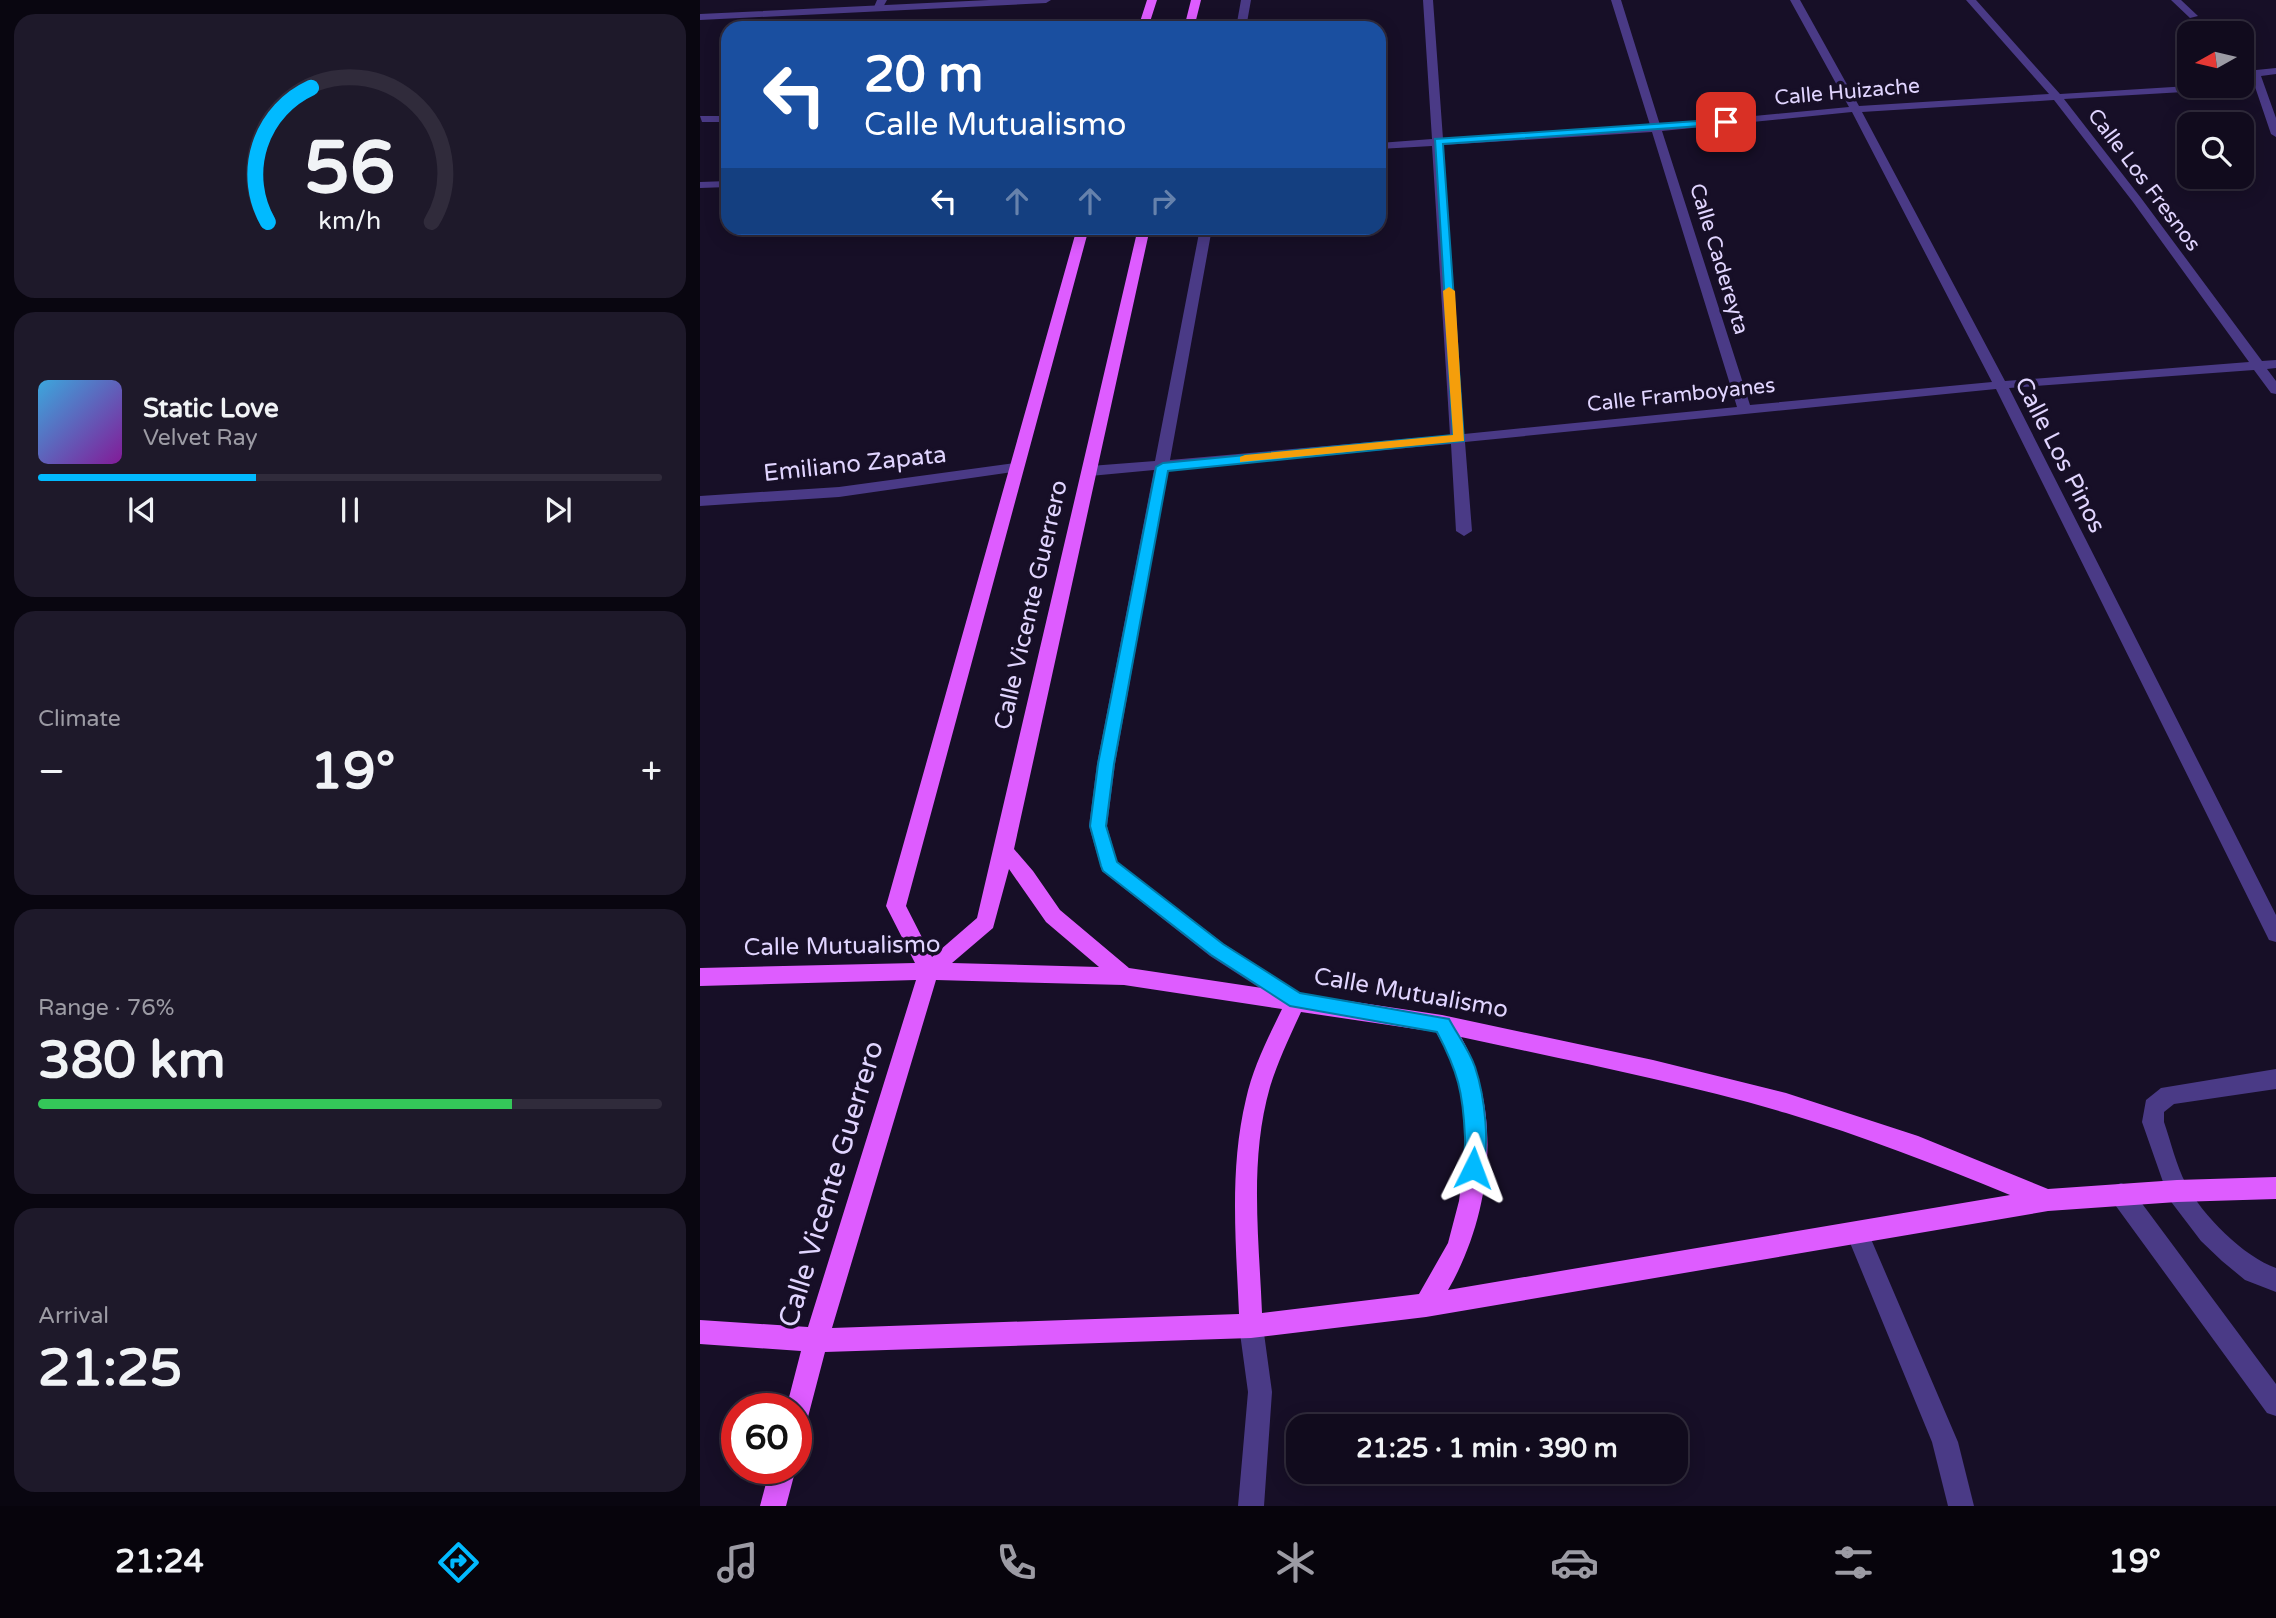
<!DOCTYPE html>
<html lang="en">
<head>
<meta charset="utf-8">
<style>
  body { margin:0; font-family:"Varela Round",sans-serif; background:#1e192a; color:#f1f3f6; height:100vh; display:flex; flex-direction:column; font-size:26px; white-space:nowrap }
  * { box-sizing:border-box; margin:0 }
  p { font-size:23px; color:#9c9ba4 }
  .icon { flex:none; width:38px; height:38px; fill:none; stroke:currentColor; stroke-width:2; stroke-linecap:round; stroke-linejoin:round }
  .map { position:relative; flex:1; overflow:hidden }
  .details { display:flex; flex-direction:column; gap:14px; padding:14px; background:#090610; width:700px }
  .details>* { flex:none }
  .top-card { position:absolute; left:21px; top:21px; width:665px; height:214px; border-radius:21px; box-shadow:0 4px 18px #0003,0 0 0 2px #302b3b; background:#1a4fa0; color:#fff; overflow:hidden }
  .needle { width:46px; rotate:262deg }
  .buttons { position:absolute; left:1477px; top:21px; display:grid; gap:14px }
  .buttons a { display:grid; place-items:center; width:77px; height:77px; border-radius:14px; background:#110b1d; box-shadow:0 4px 18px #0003,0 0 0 2px #302b3b; font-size:35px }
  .speed { position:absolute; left:21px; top:1393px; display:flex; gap:14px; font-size:35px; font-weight:700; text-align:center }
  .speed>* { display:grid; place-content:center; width:91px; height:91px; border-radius:50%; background:#110b1d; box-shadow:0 4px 18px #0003,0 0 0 2px #302b3b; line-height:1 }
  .speed .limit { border:10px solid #d22; background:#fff; color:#111 }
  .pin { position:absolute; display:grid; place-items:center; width:60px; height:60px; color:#fff; margin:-30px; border-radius:14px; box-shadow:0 4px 10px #0006 }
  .me { position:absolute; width:77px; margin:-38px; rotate:3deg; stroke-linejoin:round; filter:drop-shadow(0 0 5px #0008) }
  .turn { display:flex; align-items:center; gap:24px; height:147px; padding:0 28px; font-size:32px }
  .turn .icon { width:91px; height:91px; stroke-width:2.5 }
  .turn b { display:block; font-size:49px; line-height:60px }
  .lanes { display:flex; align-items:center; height:66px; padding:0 28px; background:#0003; justify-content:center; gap:35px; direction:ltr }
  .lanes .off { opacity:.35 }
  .big { font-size:52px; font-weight:700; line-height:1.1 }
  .details .widget { flex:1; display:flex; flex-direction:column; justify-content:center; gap:10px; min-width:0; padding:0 24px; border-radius:21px; background:#1e192a }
  .details .dial { align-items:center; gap:0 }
  .dial svg { height:182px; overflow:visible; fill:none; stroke:#302b3b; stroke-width:7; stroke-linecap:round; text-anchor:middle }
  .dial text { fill:#f1f3f6; stroke:none }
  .song { display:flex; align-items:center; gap:21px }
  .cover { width:84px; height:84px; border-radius:10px; background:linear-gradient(135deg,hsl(200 70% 55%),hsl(290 70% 35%)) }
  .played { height:7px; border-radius:4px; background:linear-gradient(90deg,#01baff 35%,#302b3b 35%) }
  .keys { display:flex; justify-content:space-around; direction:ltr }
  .heat { display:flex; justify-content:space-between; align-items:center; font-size:38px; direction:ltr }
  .charge { height:10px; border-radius:5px; background:linear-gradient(90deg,#34c759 76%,#302b3b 0) }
  .trip { position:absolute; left:586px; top:1414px; width:402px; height:70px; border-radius:21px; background:#110b1d; box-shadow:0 4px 18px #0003,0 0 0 2px #302b3b; font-weight:700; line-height:70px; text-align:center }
  .dock { display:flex; height:112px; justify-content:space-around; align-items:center; background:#07040c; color:#9c9ba4 }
  .dock .icon { width:49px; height:49px }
  .dock .current { color:#01baff }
  .dock b { font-size:32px; color:#f1f3f6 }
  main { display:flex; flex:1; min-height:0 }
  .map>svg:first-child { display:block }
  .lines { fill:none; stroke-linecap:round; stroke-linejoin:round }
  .service { fill:#4a3a86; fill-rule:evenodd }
  .minor { fill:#4a3a86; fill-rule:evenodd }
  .primary { fill:#de5cff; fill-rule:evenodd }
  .route { fill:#01baff; stroke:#0179a6; stroke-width:2 }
  .slow { fill:#f59e0b }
  .labels { text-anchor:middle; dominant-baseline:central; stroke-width:7; stroke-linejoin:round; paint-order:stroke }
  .far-street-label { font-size:21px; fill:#e1d5ff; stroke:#170f27 }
  .street-label { font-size:24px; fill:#e1d5ff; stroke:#170f27 }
  .near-street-label { font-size:28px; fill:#e1d5ff; stroke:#170f27 }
</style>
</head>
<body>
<main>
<section class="details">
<div class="widget dial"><svg viewBox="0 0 100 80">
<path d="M14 69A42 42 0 1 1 86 69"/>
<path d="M14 69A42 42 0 0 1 33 10" stroke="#01baff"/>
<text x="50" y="56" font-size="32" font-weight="700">56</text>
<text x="50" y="72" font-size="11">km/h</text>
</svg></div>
<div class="widget">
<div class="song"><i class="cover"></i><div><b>Static Love</b><p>Velvet Ray</p></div></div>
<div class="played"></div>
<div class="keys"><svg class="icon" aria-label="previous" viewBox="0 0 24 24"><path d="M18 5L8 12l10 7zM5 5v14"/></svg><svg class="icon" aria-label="pause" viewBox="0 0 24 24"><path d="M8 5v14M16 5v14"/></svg><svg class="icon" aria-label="next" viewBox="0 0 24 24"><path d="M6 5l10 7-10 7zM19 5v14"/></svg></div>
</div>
<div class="widget"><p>Climate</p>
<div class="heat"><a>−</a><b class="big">19°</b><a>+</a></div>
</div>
<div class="widget"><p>Range · 76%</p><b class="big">380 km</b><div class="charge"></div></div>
<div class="widget"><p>Arrival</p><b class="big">21:25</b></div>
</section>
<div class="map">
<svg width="1576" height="1506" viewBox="0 0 1576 1506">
  <rect width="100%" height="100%" fill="#170f27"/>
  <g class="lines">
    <!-- service -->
    <path class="service" d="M177 0H187L182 9 174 7Z
      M0 116H28V122H2Z
      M1421 1183 1429 1186 1576 1384V1416L1567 1413 1413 1202 1410 1194 1413 1186Z
      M1157 1222 1165 1225 1258 1442 1274 1506H1248L1232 1442 1146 1233 1149 1225Z
      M551 1314 559 1318 563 1326 572 1392 564 1506H538L548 1392 539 1326 543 1318Z"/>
    <!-- minor -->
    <path class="minor" d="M289 0H351L346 3 0 20V14Z
      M541 0H551L546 28H536Z
      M723 0H733L743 139 950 125 911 0H921L960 125 1149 107 1090 0H1100L1159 106 1349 94 1266 0H1276L1360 94 1489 86H1540L1535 89 1364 99 1441 198 1562 361 1576 360V368L1567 369 1576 381V394L1571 393 1554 370 1309 388 1576 915V942L1569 940 1296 389 765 442 772 531 764 536 756 531 751 444 468 469 415 764 407 826 417 862 524 944 603 995 606 1001 603 1007 596 1010 589 1007 510 956 402 871 389 826 397 764 454 470 390 476 383 471 390 466 455 461 500 228H512L470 460 750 435 732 146 679 149V143L732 139ZM1354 100 1433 202 1549 362 1305 381 1162 112ZM1152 112 1292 382 1050 405 962 131ZM952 132 1037 407 764 434 743 145Z
      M1471 0H1481L1498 16 1490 18Z
      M1576 68V74L1561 76 1576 118V137L1571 134 1551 75 1556 70Z
      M28 181V187L0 188V182Z
      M315 463 322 468 320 471 139 497 0 506V496L139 487Z
      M1576 1069V1089L1474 1104 1464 1112V1122C1471 1142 1476 1165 1486 1184 1502 1215 1544 1257 1576 1268V1292L1545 1280 1522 1261 1501 1241 1469 1199 1442 1122 1446 1100 1461 1088Z"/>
    <!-- primary -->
    <path class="primary" d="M447 0H457L448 28H438Z
      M491 0H501L494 28H484Z
      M377 228H389L206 906 232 957 277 918 438 228H450L314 849 333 871 360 910 429 968 742 1015 953 1060 1086 1093 1218 1136 1348 1189 1477 1180 1576 1177V1199L1477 1202 1348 1211 726 1317 551 1338 125 1352 108 1417 105 1426 96 1429V1409H86L101 1351 0 1344V1320L108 1327 216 980 0 986V968L215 963 186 906ZM309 869 346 922 399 967 252 963 293 928ZM236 980 424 985 582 1009C568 1038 553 1067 546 1099 529 1170 536 1243 539 1314L132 1328ZM601 1012 736 1032 753 1062 761 1088 764 1110 765 1155 759 1201 748 1243 719 1294 562 1313C559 1238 549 1160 570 1087 578 1061 590 1036 601 1012ZM761 1037C870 1061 980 1082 1086 1113 1163 1136 1237 1165 1310 1195L748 1290C791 1216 804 1113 761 1037Z
      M70 1468H96L86 1506H60Z"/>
  </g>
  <!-- route -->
  <path class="route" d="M1026 119 1031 122 1030 124 743 144 764 441 468 471 414 764 406 826 417 862 523 944 600 993 749 1019C757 1034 769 1050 775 1067 784 1094 792 1149 780 1175L773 1178 766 1175C761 1163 766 1150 765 1137 763 1092 758 1072 737 1032L590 1006 511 955 403 871 401 866 390 826 398 764 456 467 463 463 753 435 735 139Z"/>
  <!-- slow -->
  <path class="slow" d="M749 287 755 291 764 441 540 462V457L545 455 753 435 743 291Z"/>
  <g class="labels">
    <!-- far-street labels -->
    <g class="far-street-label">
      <text transform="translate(1147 92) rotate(-5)">Calle Huizache</text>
      <text transform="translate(1444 180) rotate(53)">Calle Los Fresnos</text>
      <text transform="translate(1019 259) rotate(73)">Calle Cadereyta</text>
      <text transform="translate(981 395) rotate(-6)">Calle Framboyanes</text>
    </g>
    <!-- street labels -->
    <g class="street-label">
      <text transform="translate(1360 455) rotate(63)">Calle Los Pinos</text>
      <text transform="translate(155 464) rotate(-6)">Emiliano Zapata</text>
      <text transform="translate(331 605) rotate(-77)">Calle Vicente Guerrero</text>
      <text transform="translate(142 946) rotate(-1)">Calle Mutualismo</text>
      <text transform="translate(711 993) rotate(10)">Calle Mutualismo</text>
    </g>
    <!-- near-street labels -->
    <g class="near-street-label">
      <text transform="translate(131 1184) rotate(-73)">Calle Vicente Guerrero</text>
    </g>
  </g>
</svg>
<div class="buttons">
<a><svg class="needle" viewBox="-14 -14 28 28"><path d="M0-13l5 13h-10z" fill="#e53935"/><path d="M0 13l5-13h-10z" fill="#9c9ba4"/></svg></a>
<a><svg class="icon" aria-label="search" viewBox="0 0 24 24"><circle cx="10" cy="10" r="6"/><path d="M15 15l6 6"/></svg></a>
</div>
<div class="speed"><div class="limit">60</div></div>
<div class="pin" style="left:1026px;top:122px;background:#d93025"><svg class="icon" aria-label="arrive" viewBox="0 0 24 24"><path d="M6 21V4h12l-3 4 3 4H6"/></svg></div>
<svg class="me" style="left:773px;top:1168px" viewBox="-20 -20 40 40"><path d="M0-17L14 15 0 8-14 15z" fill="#01baff" stroke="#fff" stroke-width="4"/></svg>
<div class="trip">21:25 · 1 min · 390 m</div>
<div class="top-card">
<div class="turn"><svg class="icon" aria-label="left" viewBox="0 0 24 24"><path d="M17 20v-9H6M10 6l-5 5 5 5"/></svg><div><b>20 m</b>Calle Mutualismo</div></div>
<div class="lanes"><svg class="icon" aria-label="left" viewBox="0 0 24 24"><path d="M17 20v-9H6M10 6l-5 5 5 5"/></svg><svg class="icon off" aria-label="ahead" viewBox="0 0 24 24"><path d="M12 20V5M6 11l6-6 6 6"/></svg><svg class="icon off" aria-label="ahead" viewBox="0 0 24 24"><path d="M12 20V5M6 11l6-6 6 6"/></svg><svg class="icon off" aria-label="right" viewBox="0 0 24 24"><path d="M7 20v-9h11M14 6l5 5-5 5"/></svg></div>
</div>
</div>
</main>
<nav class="dock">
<b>21:24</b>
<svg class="icon current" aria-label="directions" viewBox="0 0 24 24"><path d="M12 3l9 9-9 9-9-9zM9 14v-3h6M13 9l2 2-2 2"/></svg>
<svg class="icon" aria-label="music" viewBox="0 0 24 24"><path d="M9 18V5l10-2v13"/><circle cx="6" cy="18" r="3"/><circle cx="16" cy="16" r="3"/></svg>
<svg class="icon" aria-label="phone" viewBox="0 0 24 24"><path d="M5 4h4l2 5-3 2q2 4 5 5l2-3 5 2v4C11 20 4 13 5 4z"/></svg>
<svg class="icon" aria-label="climate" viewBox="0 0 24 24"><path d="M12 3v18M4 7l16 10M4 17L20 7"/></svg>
<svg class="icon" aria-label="car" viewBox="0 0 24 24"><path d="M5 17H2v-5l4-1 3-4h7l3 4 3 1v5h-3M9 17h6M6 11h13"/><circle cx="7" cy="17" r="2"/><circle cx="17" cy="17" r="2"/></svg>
<svg class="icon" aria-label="filters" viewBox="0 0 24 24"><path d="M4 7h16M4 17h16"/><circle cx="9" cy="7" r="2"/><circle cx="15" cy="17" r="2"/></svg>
<b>19°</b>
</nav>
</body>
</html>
